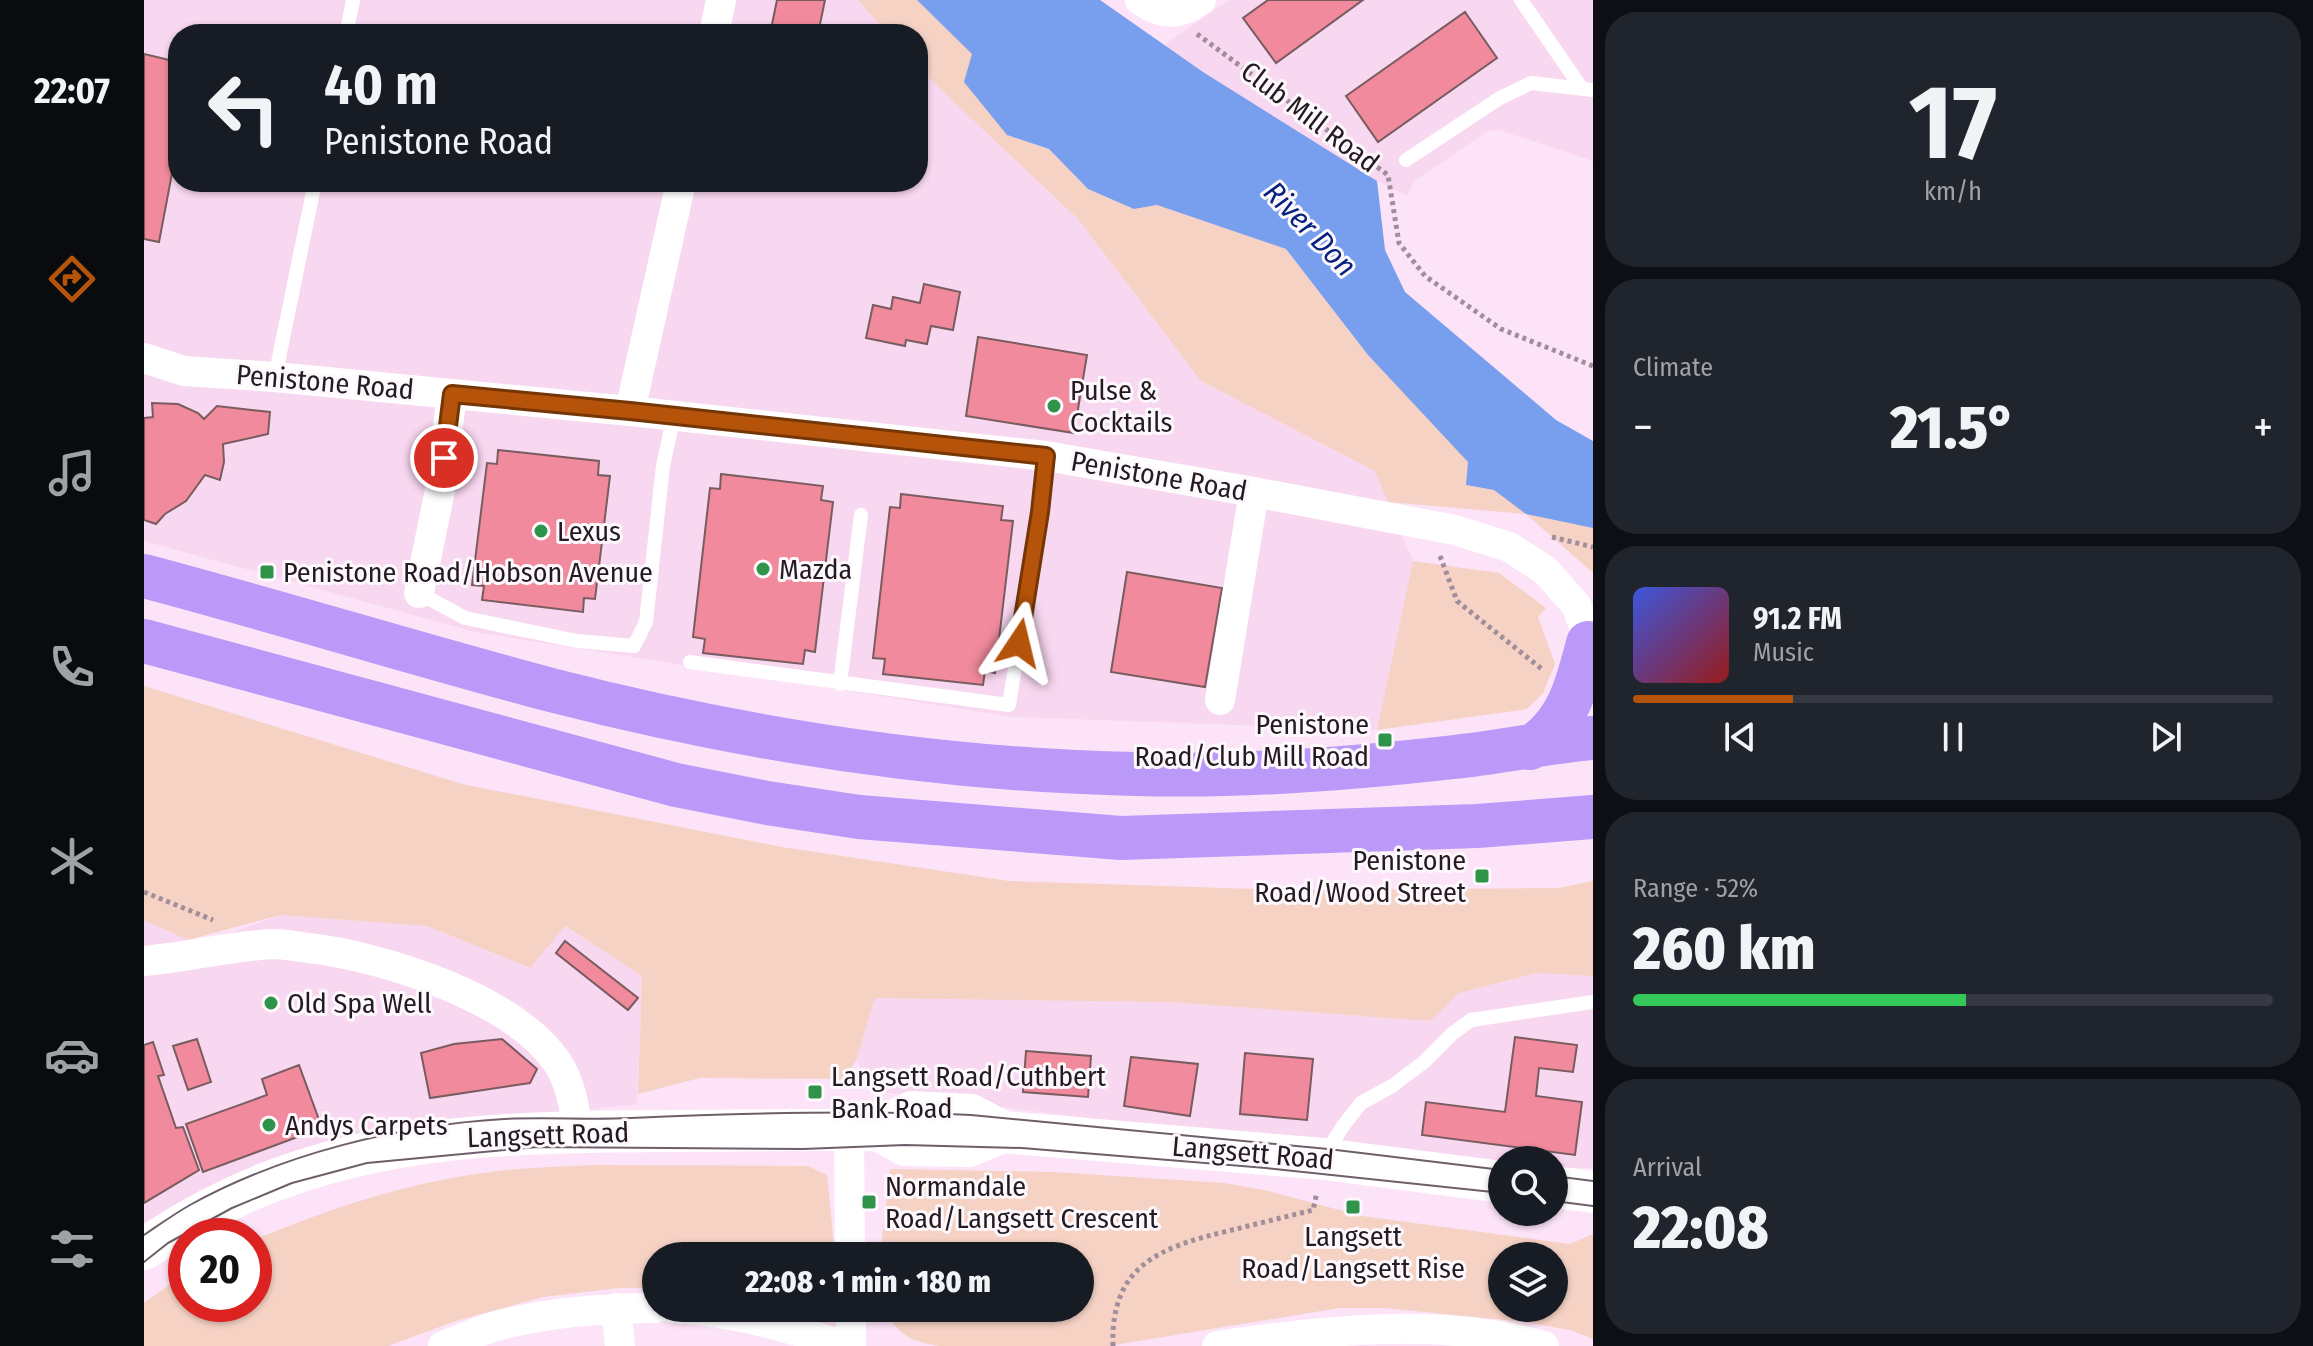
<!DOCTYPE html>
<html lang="en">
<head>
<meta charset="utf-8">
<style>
  body { margin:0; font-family:"Fira Sans Condensed",sans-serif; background:#20242c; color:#f1f3f6; height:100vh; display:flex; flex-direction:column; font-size:30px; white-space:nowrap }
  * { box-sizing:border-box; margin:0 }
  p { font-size:26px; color:#9ea1a6 }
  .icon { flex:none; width:44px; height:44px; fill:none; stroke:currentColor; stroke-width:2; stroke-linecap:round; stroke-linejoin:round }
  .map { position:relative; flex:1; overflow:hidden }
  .side { display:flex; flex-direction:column; gap:12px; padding:12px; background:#0d0f14; width:720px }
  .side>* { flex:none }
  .top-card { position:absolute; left:24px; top:24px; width:760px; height:168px; border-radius:32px; box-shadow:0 2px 6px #0004; background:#171b24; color:#f1f3f6; overflow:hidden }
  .fabs { position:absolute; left:1344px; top:1146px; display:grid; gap:16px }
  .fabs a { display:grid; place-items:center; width:80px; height:80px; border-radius:50%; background:#171b24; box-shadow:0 2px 6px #0004; font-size:40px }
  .speed { position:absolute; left:24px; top:1218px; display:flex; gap:16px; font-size:40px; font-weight:700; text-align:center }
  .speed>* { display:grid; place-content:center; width:104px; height:104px; border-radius:50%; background:#171b24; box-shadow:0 2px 6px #0004; line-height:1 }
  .speed .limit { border:12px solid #d22; background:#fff; color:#111 }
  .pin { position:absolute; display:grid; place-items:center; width:68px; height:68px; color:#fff; margin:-34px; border:4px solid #fff; border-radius:50%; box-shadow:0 2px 8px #0007 }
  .me { position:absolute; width:88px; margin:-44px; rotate:10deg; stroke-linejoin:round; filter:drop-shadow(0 0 6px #0008) }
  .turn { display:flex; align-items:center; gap:28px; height:168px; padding:0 24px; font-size:36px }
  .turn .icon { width:104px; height:104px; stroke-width:2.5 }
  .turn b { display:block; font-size:56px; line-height:68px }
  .big { font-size:60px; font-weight:800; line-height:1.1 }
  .side .widget { flex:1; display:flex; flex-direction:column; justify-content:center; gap:12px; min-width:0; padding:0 28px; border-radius:32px; background:#20242c }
  .side .dial { align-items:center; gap:0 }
  .dial b { font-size:104px; line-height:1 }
  .song { display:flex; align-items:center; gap:24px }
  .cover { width:96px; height:96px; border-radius:12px; background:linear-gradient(135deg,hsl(230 70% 55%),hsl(0 70% 35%)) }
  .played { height:8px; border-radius:4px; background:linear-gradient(90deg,#b45309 25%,#363941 25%) }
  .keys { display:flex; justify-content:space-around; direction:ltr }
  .heat { display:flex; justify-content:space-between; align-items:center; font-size:44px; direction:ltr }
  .charge { height:12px; border-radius:6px; background:linear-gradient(90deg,#34c759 52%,#363941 0) }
  .trip { position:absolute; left:498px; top:1242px; width:452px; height:80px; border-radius:40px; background:#171b24; box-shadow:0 2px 6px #0004; font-weight:800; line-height:80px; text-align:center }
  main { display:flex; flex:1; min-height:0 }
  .menu { display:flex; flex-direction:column; width:144px; justify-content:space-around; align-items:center; background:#090b0e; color:#9ea1a6 }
  .menu .icon { width:56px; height:56px }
  .menu .active { color:#b45309 }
  .menu b { font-size:36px; color:#f1f3f6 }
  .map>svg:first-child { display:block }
  .built { fill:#f8d7f0 }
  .green { fill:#f5d2c4; fill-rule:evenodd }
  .water { fill:#789eee }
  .building { fill:#f08a9c; stroke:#795c60; stroke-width:2 }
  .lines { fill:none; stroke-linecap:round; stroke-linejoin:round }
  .path { stroke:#a18e9d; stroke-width:5; stroke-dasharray:4 4; stroke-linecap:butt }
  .lane { stroke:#fff; stroke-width:14 }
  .street { stroke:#fff; stroke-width:30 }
  .secondary { stroke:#fff; stroke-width:42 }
  .highway { stroke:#ba99f8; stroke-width:44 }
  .tram { stroke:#6e5f6b; stroke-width:2 }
  .route-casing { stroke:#753606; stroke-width:20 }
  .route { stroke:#b45309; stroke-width:14 }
  .poi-dot { fill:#2f944a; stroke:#fdf8fc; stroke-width:3 }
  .labels { text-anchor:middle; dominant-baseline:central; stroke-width:6; stroke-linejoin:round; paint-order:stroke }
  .street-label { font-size:28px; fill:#241a22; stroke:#fdf8fc }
  .poi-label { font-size:28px; fill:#241a22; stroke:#fdf8fc; text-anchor:start }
  .water-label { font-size:30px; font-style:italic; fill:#05237e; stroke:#fdf8fc }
</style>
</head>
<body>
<main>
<nav class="menu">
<b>22:07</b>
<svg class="icon active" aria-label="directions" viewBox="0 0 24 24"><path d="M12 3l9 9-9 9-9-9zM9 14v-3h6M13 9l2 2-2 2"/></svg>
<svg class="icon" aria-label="music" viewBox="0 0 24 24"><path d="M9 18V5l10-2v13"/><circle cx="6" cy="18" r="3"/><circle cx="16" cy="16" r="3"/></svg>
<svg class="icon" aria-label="phone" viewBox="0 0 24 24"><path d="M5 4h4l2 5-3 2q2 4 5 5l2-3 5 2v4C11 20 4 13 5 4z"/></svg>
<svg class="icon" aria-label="climate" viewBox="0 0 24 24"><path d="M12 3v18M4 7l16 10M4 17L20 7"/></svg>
<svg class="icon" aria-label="car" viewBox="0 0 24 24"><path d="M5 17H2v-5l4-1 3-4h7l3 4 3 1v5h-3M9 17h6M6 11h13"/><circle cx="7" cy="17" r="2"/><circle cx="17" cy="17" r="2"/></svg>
<svg class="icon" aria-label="filters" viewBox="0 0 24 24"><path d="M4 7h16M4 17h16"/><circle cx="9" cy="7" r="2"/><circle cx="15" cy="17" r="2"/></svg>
</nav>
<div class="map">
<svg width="1449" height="1346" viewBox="0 0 1449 1346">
  <rect width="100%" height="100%" fill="#fde3f7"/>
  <!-- built -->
  <path class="built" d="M0 0H714L744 34H34V182H774V68L934 219 1057 381 1231 471 1269 561 1233 730 869 717 331 632 0 541Z
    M1085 0H1449V161L1355 130 1344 131 1270 181 1263 196 1233 181 1059 72 1020 45Z
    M136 915 283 926 385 968 420 926 498 976 493 1104 360 1119 0 1234V920L44 940 78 936Z
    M1393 973 1449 976V1168H1410V1160H1358V1167H1326L731 1091 712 1060 731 997 1026 1002 1286 1021 1314 993Z"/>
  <!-- green -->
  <path class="green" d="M714 0H773L829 54 863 135 905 149 944 189 990 209 1013 205 1142 249 1224 355 1325 462 1322 485 1350 490 1383 514 1449 528V573L1382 514 1244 502 1231 471 1057 381 934 219 774 68V34H744Z
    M1269 561 1355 573 1402 608 1394 617 1411 664 1399 693 1383 709 1233 730Z
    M0 686 318 784 638 847 865 881 1142 890 1415 888 1449 881V976L1393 973 1315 993 1286 1021 1026 1002 731 998 712 1060 701 1079 556 1078 494 1094 498 976 421 926 386 968 283 926 136 915 44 940 0 920Z
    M452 1165 664 1166 683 1175 691 1256H512V1288H475L399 1297 312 1321 244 1346H0V1303L42 1273V1304H110V1240C187 1208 265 1182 347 1172 382 1167 418 1167 452 1165Z
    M746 1169 910 1172 1080 1183 1120 1190 1218 1216 1426 1244 1449 1234V1339L1426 1330 1380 1322 1241 1308H1195L965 1346H795C764 1341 755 1334 738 1308H936V1256H736ZM1358 1256H1410V1308H1358Z"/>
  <!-- water -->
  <path class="water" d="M773 0H956L1059 72 1233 181 1241 250 1261 292 1412 420 1449 441V528L1382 514 1350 490 1322 485 1324 462 1224 355 1142 249 1013 205 990 209 944 189 905 149 863 135 820 82 828 54Z"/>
  <!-- building -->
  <path class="building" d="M633 0H681L674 34H626Z
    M1124 0H1219L1132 63 1099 18Z
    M1321 12 1353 58 1234 142 1202 96Z
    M0 54 34 62V142L15 242 0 239Z
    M780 284 816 292 809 330 787 326 783 344 762 340 761 346 722 338 729 305 747 309 749 297 776 303Z
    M834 337 943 355 930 433 822 416Z
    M8 403 34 404 54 413 60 419 73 406 126 412 124 434 79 444 80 462 76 480 61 475 42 501 21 514 12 524 0 520V418L9 417Z
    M354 450 455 461 454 475 466 476 451 599 440 598 439 612 338 600 340 586 328 585 343 463 353 464Z
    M577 474 679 486 677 500 689 502 671 652 661 650 659 664 559 653 561 639 549 637 566 488 576 489Z
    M757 494 859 506 857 520 869 521 851 673 841 671 839 685 739 674 741 659 729 658 746 507 756 508Z
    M983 572 1078 588 1061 687 967 672Z
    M421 941 494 998 484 1010 412 953Z
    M1371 1037 1433 1045 1429 1072 1395 1068 1392 1096 1438 1102 1431 1155 1278 1135 1282 1102 1361 1112Z
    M53 1039 67 1082 44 1090 29 1046Z
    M358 1039 393 1069 386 1083 286 1098 277 1053 310 1044Z
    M9 1042 20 1075 14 1076 32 1128 39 1127 55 1170 0 1203V1045Z
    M882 1051 947 1056 944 1097 879 1092Z
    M1101 1053 1169 1059 1163 1120 1096 1114Z
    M987 1057 1054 1064 1046 1116 980 1106Z
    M155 1065 178 1128 59 1172 42 1124 123 1095 118 1079Z"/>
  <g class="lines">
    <!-- path -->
    <path class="path" d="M1053 34 1244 175 1255 243 1281 276 1357 329 1449 366
      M1408 537 1449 547
      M1296 556 1313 601 1399 670
      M0 892 69 920
      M969 1346C966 1265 1017 1247 1084 1231 1112 1224 1141 1217 1169 1210L1173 1192"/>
    <!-- lane -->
    <path class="lane" d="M1377 0 1438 89
      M202 34 209 0
      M1262 160 1356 98 1387 83 1449 90
      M131 377 171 182
      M275 593 321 618 433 641 490 646 502 622 519 466 530 415
      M546 662 865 705 896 512 902 456
      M696 684 717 515
      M1182 1153 1199 1126 1217 1103 1248 1086 1280 1062 1309 1033 1327 1020 1449 1002"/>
    <!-- street -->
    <path class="street" d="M996 0C1018 15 1035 16 1057 0
      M570 34 577 0
      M0 358 40 371 131 377 486 411 902 456 1110 492 1311 530 1365 547 1401 570 1432 605 1449 650
      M486 411 537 182
      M275 593 296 490 308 394
      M1076 700 1110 492
      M0 961C42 957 85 947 127 944 139 944 152 946 164 948 238 956 369 998 413 1062 427 1083 430 1108 435 1132
      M705 1129 706 1256
      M472 1308 476 1346
      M528 1308C589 1311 643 1327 701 1346
      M707 1308V1346
      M299 1346C316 1340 334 1331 352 1326 405 1312 457 1308 512 1308
      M1073 1346C1180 1330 1295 1317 1400 1346"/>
    <!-- secondary -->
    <path class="secondary" d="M734 1130 761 1145 824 1146 859 1132
      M1410 1187 1449 1192
      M0 1249C167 1134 334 1132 528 1131 597 1131 666 1129 734 1130L768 1112 827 1115 859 1132 1180 1159 1358 1182"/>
    <!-- highway -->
    <path class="highway" d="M0 576C136 612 271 654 407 690 598 739 794 770 992 774 1097 777 1205 769 1310 757 1356 752 1403 742 1449 738
      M0 641 532 785 623 803 715 817 977 838 1333 826 1449 817
      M1386 748C1425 723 1433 685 1444 643"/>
    <!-- tram -->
    <path class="tram" d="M1410 1176 1449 1181
      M1410 1201 1449 1206
      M0 1235C15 1225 30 1214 46 1205 138 1154 255 1125 360 1119 402 1117 445 1120 487 1118 600 1113 714 1110 827 1115L1184 1149 1358 1170
      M0 1262 24 1243 88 1208 148 1183 223 1163 393 1147 659 1149 761 1145 878 1148 1122 1168 1358 1193"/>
  </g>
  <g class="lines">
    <!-- route casing -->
    <g class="route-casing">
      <path id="route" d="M300 458 308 394 486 411 902 456 896 512 875 643"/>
    </g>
    <!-- route -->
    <use href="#route" class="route"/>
  </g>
  <!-- markers -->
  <g class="poi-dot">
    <circle cx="910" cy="406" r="8"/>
    <circle cx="397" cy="531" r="8"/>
    <circle cx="619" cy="569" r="8"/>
    <rect x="115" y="564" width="16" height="16" rx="4"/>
    <rect x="1233" y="732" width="16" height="16" rx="4"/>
    <rect x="1330" y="868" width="16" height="16" rx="4"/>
    <circle cx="127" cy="1003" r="8"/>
    <rect x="663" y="1084" width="16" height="16" rx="4"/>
    <circle cx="125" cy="1125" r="8"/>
    <rect x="717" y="1194" width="16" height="16" rx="4"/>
    <rect x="1201" y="1199" width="16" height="16" rx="4"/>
  </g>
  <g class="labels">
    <!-- street labels -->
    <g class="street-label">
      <text transform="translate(1166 117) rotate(37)">Club Mill Road</text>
      <text transform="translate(181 382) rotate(5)">Penistone Road</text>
      <text transform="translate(1015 476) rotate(10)">Penistone Road</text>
      <text transform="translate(404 1135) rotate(-2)">Langsett Road</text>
      <text transform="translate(1109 1153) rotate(5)">Langsett Road</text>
    </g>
    <!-- poi labels -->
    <g class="poi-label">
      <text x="926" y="390">Pulse &amp;<tspan x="926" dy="32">Cocktails</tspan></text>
      <text x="413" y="531">Lexus</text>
      <text x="635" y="569">Mazda</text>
      <text x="139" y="572">Penistone Road/Hobson Avenue</text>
      <text x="1225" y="724" text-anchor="end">Penistone<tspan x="1225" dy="32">Road/Club Mill Road</tspan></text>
      <text x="1322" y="860" text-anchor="end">Penistone<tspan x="1322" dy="32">Road/Wood Street</tspan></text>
      <text x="143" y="1003">Old Spa Well</text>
      <text x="687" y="1076">Langsett Road/Cuthbert<tspan x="687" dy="32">Bank Road</tspan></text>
      <text x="141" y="1125">Andys Carpets</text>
      <text x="741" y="1186">Normandale<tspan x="741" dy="32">Road/Langsett Crescent</tspan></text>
      <text x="1209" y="1236" text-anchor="middle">Langsett<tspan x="1209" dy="32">Road/Langsett Rise</tspan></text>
    </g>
    <!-- water labels -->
    <g class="water-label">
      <text transform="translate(1166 229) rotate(46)">River Don</text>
    </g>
  </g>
</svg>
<div class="fabs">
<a><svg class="icon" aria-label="search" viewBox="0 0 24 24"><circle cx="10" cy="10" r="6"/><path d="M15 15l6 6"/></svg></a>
<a><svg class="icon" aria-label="layers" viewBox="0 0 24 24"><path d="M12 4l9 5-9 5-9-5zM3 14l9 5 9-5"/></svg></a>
</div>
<div class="speed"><div class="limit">20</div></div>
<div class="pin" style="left:300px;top:458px;background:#d93025"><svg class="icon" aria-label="arrive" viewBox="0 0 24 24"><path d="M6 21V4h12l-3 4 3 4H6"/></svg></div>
<svg class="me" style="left:875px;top:643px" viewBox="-20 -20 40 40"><path d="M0-17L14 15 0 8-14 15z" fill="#b45309" stroke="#fff" stroke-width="4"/></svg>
<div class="trip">22:08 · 1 min · 180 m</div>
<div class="top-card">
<div class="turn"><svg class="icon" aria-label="left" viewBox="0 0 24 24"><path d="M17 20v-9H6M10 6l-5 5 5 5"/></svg><div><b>40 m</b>Penistone Road</div></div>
</div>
</div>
<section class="side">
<div class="widget dial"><b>17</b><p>km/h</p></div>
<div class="widget"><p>Climate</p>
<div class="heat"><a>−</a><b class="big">21.5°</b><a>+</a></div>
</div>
<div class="widget">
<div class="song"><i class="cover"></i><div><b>91.2 FM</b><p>Music</p></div></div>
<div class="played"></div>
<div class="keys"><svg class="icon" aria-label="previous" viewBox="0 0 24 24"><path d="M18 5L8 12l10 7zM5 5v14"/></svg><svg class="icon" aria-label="pause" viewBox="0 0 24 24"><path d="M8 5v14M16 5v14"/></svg><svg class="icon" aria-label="next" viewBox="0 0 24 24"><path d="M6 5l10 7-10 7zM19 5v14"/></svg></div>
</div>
<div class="widget"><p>Range · 52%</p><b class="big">260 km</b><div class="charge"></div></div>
<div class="widget"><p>Arrival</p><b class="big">22:08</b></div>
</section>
</main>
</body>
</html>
